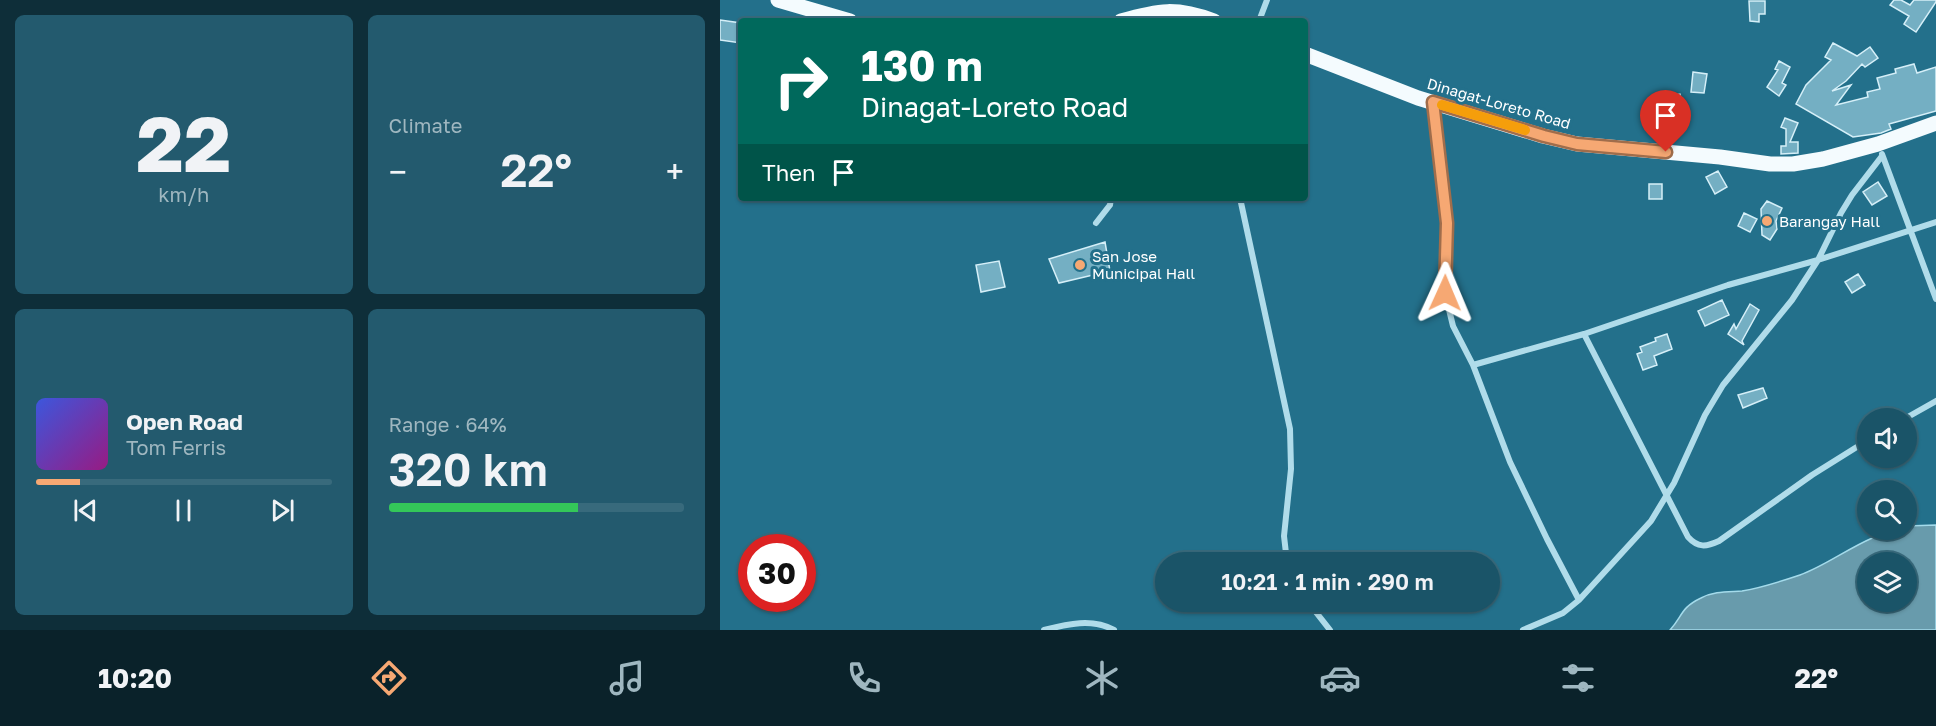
<!DOCTYPE html>
<html lang="en">
<head>
<meta charset="utf-8">
<style>
  body { margin:0; font-family:"Golos Text",sans-serif; background:#235a6e; color:#f1f3f6; height:100vh; display:flex; flex-direction:column; font-size:22px; white-space:nowrap }
  * { box-sizing:border-box; margin:0 }
  p { font-size:20px; color:#9fb7c0 }
  .icon { flex:none; width:33px; height:33px; fill:none; stroke:currentColor; stroke-width:2; stroke-linecap:round; stroke-linejoin:round }
  .map { position:relative; flex:1; overflow:hidden }
  .details { display:flex; flex-direction:column; gap:15px; padding:15px; background:#0e2e39; width:720px }
  .details>* { flex:none }
  .guide { position:absolute; left:18px; top:18px; width:570px; height:183px; border-radius:6px; box-shadow:0 2px 4px #0004,0 0 0 2px #386a7c; background:#00695c; color:#fff; overflow:hidden }
  .fabs { position:absolute; left:1137px; top:408px; display:grid; gap:12px }
  .fabs a { display:grid; place-items:center; width:60px; height:60px; border-radius:50%; background:#1a5468; box-shadow:0 2px 4px #0004,0 0 0 2px #386a7c; font-size:30px }
  .speed { position:absolute; left:18px; top:534px; display:flex; gap:12px; font-size:30px; font-weight:700; text-align:center }
  .speed>* { display:grid; place-content:center; width:78px; height:78px; border-radius:50%; background:#1a5468; box-shadow:0 2px 4px #0004,0 0 0 2px #386a7c; line-height:1 }
  .speed .limit { border:9px solid #d22; background:#fff; color:#111 }
  .pin { position:absolute; display:grid; place-items:center; width:51px; height:51px; color:#fff; margin:-62px -26px; border-radius:50% 50% 50% 0; rotate:-45deg; box-shadow:0 0 6px #0007 }
  .pin .icon { rotate:45deg }
  .me { position:absolute; width:66px; margin:-33px; rotate:1deg; stroke-linejoin:round; filter:drop-shadow(0 0 4px #0008) }
  .turn { display:flex; align-items:center; gap:21px; height:126px; padding:0 24px; font-size:27px }
  .turn .icon { width:78px; height:78px; stroke-width:2.5 }
  .turn b { display:block; font-size:42px; line-height:51px }
  .then { display:flex; align-items:center; height:57px; padding:0 24px; background:#0003; gap:12px; font-size:22px }
  .big { font-size:45px; font-weight:600; line-height:1.1 }
  .details .widget { flex:1; display:flex; flex-direction:column; justify-content:center; gap:9px; min-width:0; padding:0 21px; border-radius:9px; background:#235a6e }
  .details .dial { align-items:center; gap:0 }
  .dial b { font-size:78px; line-height:1 }
  .song { display:flex; align-items:center; gap:18px }
  .cover { width:72px; height:72px; border-radius:9px; background:linear-gradient(135deg,hsl(230 70% 55%),hsl(310 70% 35%)) }
  .played { height:6px; border-radius:3px; background:linear-gradient(90deg,#f6a873 15%,#386a7c 15%) }
  .keys { display:flex; justify-content:space-around; direction:ltr }
  .heat { display:flex; justify-content:space-between; align-items:center; font-size:33px; direction:ltr }
  .charge { height:9px; border-radius:4px; background:linear-gradient(90deg,#34c759 64%,#386a7c 0) }
  .details .tiles { flex:1; display:grid; gap:15px; grid-template-columns:repeat(2,1fr) }
  .trip { position:absolute; left:435px; top:552px; width:345px; height:60px; border-radius:30px; background:#1a5468; box-shadow:0 2px 4px #0004,0 0 0 2px #386a7c; font-weight:600; line-height:60px; text-align:center }
  .menu { display:flex; height:96px; justify-content:space-around; align-items:center; background:#0a222a; color:#9fb7c0 }
  .menu .icon { width:42px; height:42px }
  .menu .current { color:#f6a873 }
  .menu b { font-size:27px; color:#f1f3f6 }
  main { display:flex; flex:1; min-height:0 }
  .map>svg:first-child { display:block }
  .water { fill:#689bac; stroke:#a4dbeb; stroke-width:1.5; fill-rule:evenodd }
  .building { fill:#74afc3; stroke:#d5eff8; stroke-width:1.5 }
  .lines { fill:none; stroke-linecap:round; stroke-linejoin:round }
  .minor { stroke:#b0dcea; stroke-width:6 }
  .primary { stroke:#f4fbfe; stroke-width:15 }
  .route-casing { stroke:#a06d4b; stroke-width:15 }
  .route { stroke:#f6a873; stroke-width:10 }
  .slow { stroke:#f59e0b; stroke-width:10 }
  .poi-dot { fill:#f6a873; stroke:#23708b; stroke-width:2 }
  .labels { text-anchor:middle; dominant-baseline:central; stroke-width:6; stroke-linejoin:round; paint-order:stroke }
  .street-label { font-size:15px; fill:#fff; stroke:#23708b }
  .poi-label { font-size:15px; fill:#fff; stroke:#23708b; text-anchor:start }
</style>
</head>
<body>
<main>
<section class="details">
<div class="tiles">
<div class="widget dial"><b>22</b><p>km/h</p></div>
<div class="widget"><p>Climate</p>
<div class="heat"><a>−</a><b class="big">22°</b><a>+</a></div>
</div>
<div class="widget">
<div class="song"><i class="cover"></i><div><b>Open Road</b><p>Tom Ferris</p></div></div>
<div class="played"></div>
<div class="keys"><svg class="icon" aria-label="previous" viewBox="0 0 24 24"><path d="M18 5L8 12l10 7zM5 5v14"/></svg><svg class="icon" aria-label="pause" viewBox="0 0 24 24"><path d="M8 5v14M16 5v14"/></svg><svg class="icon" aria-label="next" viewBox="0 0 24 24"><path d="M6 5l10 7-10 7zM19 5v14"/></svg></div>
</div>
<div class="widget"><p>Range · 64%</p><b class="big">320 km</b><div class="charge"></div></div>
</div>
</section>
<div class="map">
<svg width="1216" height="630" viewBox="0 0 1216 630">
  <rect width="100%" height="100%" fill="#23708b"/>
  <!-- water -->
  <path class="water" d="M1216 525V630H950C963 616 960 608 981 598 994 591 1008 592 1022 591 1041 588 1062 581 1080 575 1114 563 1150 530 1186 530L1187 526ZM1148 562H1186V602H1148Z"/>
  <!-- building -->
  <path class="building" d="M1174 0H1181L1190 5 1194 0H1216V2L1196 32 1184 24 1189 16 1170 5Z
    M1029 1H1045V14H1039V22L1030 21Z
    M0 20 21 23V43L0 40Z
    M1113 43 1137 56 1150 47 1158 58 1145 67 1142 64 1126 81 1112 91 1131 85 1116 105 1148 97 1147 92 1160 89 1157 78 1176 73 1175 69 1194 64 1197 73 1216 67V111L1169 124 1171 129 1161 133 1133 137 1076 104 1086 85 1111 60 1105 57Z
    M1059 61 1070 67 1062 83 1066 85 1059 96 1047 87 1058 70 1055 69Z
    M973 72 987 74 984 93 971 92Z
    M960 94 962 104 959 105 955 131 943 130 945 111H951L948 96Z
    M1065 118 1078 123 1070 142H1078V153L1061 154V146H1066V129L1061 127Z
    M998 171 1007 187 995 194 986 177Z
    M1158 182 1167 196 1152 205 1143 192Z
    M929 184H942V199H929Z
    M1047 201 1062 208 1056 221 1057 229 1050 240 1042 235 1041 209Z
    M1024 213 1037 219 1030 232 1018 226Z
    M385 242 390 271 339 283 329 259Z
    M279 261 285 287 261 292 256 265Z
    M1138 274 1145 285 1132 293 1125 282Z
    M1002 300 1009 315 985 326 978 311Z
    M1030 304 1039 310 1022 341 1024 345 1008 334 1014 324 1016 329Z
    M947 334 952 349 934 356 937 365 923 370 917 354 922 352 920 347 936 341 935 338Z
    M1043 388 1047 398 1023 408 1018 395Z"/>
  <g class="lines">
    <!-- minor -->
    <path class="minor" d="M539 21 547 0
      M713 103 727 223 725 293 733 326 753 365
      M1162 154 1216 299
      M520 198 570 429 571 469 564 536 567 562
      M376 223 390 205 391 198
      M864 334 1008 285 1098 260 1216 222
      M1186 418 1216 401
      M859 600 827 539 790 462 753 365 864 334 968 537C978 548 986 547 999 541L1092 475 1148 440
      M588 602 610 630
      M324 630C348 624 372 618 394 630
      M803 630 843 613 859 600 931 521 954 483 985 415 1003 385 1072 300 1098 260 1121 213 1132 195 1162 156"/>
    <!-- primary -->
    <path class="primary" d="M58 0 130 21
      M401 21C439 10 456 7 494 21
      M585 54 698 98 823 136 857 144 1000 157 1050 164H1073L1103 159 1158 144 1216 123"/>
  </g>
  <g class="lines">
    <!-- route casing -->
    <g class="route-casing">
      <path id="route" d="M725 293 727 223 713 102 824 136 857 144 946 152"/>
    </g>
    <!-- route -->
    <use href="#route" class="route"/>
    <!-- slow -->
    <path class="slow" d="M722 105 805 130"/>
  </g>
  <!-- markers -->
  <g class="poi-dot">
    <circle cx="1047" cy="221" r="6"/>
    <circle cx="360" cy="265" r="6"/>
  </g>
  <g class="labels">
    <!-- street labels -->
    <g class="street-label">
      <text transform="translate(779 103) rotate(16)">Dinagat-Loreto Road</text>
    </g>
    <!-- poi labels -->
    <g class="poi-label">
      <text x="1059" y="221">Barangay Hall</text>
      <text x="372" y="256">San Jose<tspan x="372" dy="17">Municipal Hall</tspan></text>
    </g>
  </g>
</svg>
<div class="fabs">
<a><svg class="icon" aria-label="sound" viewBox="0 0 24 24"><path d="M4 9h4l5-4v14l-5-4H4zM17 9q2 3 0 6"/></svg></a>
<a><svg class="icon" aria-label="search" viewBox="0 0 24 24"><circle cx="10" cy="10" r="6"/><path d="M15 15l6 6"/></svg></a>
<a><svg class="icon" aria-label="layers" viewBox="0 0 24 24"><path d="M12 4l9 5-9 5-9-5zM3 14l9 5 9-5"/></svg></a>
</div>
<div class="speed"><div class="limit">30</div></div>
<div class="pin" style="left:946px;top:152px;background:#d93025"><svg class="icon" aria-label="arrive" viewBox="0 0 24 24"><path d="M6 21V4h12l-3 4 3 4H6"/></svg></div>
<svg class="me" style="left:725px;top:293px" viewBox="-20 -20 40 40"><path d="M0-17L14 15 0 8-14 15z" fill="#f6a873" stroke="#fff" stroke-width="4"/></svg>
<div class="trip">10:21 · 1 min · 290 m</div>
<div class="guide">
<div class="turn"><svg class="icon" aria-label="right" viewBox="0 0 24 24"><path d="M7 20v-9h11M14 6l5 5-5 5"/></svg><div><b>130 m</b>Dinagat-Loreto Road</div></div>
<div class="then">Then<svg class="icon" aria-label="arrive" viewBox="0 0 24 24"><path d="M6 21V4h12l-3 4 3 4H6"/></svg></div>
</div>
</div>
</main>
<nav class="menu">
<b>10:20</b>
<svg class="icon current" aria-label="directions" viewBox="0 0 24 24"><path d="M12 3l9 9-9 9-9-9zM9 14v-3h6M13 9l2 2-2 2"/></svg>
<svg class="icon" aria-label="music" viewBox="0 0 24 24"><path d="M9 18V5l10-2v13"/><circle cx="6" cy="18" r="3"/><circle cx="16" cy="16" r="3"/></svg>
<svg class="icon" aria-label="phone" viewBox="0 0 24 24"><path d="M5 4h4l2 5-3 2q2 4 5 5l2-3 5 2v4C11 20 4 13 5 4z"/></svg>
<svg class="icon" aria-label="climate" viewBox="0 0 24 24"><path d="M12 3v18M4 7l16 10M4 17L20 7"/></svg>
<svg class="icon" aria-label="car" viewBox="0 0 24 24"><path d="M5 17H2v-5l4-1 3-4h7l3 4 3 1v5h-3M9 17h6M6 11h13"/><circle cx="7" cy="17" r="2"/><circle cx="17" cy="17" r="2"/></svg>
<svg class="icon" aria-label="filters" viewBox="0 0 24 24"><path d="M4 7h16M4 17h16"/><circle cx="9" cy="7" r="2"/><circle cx="15" cy="17" r="2"/></svg>
<b>22°</b>
</nav>
</body>
</html>
